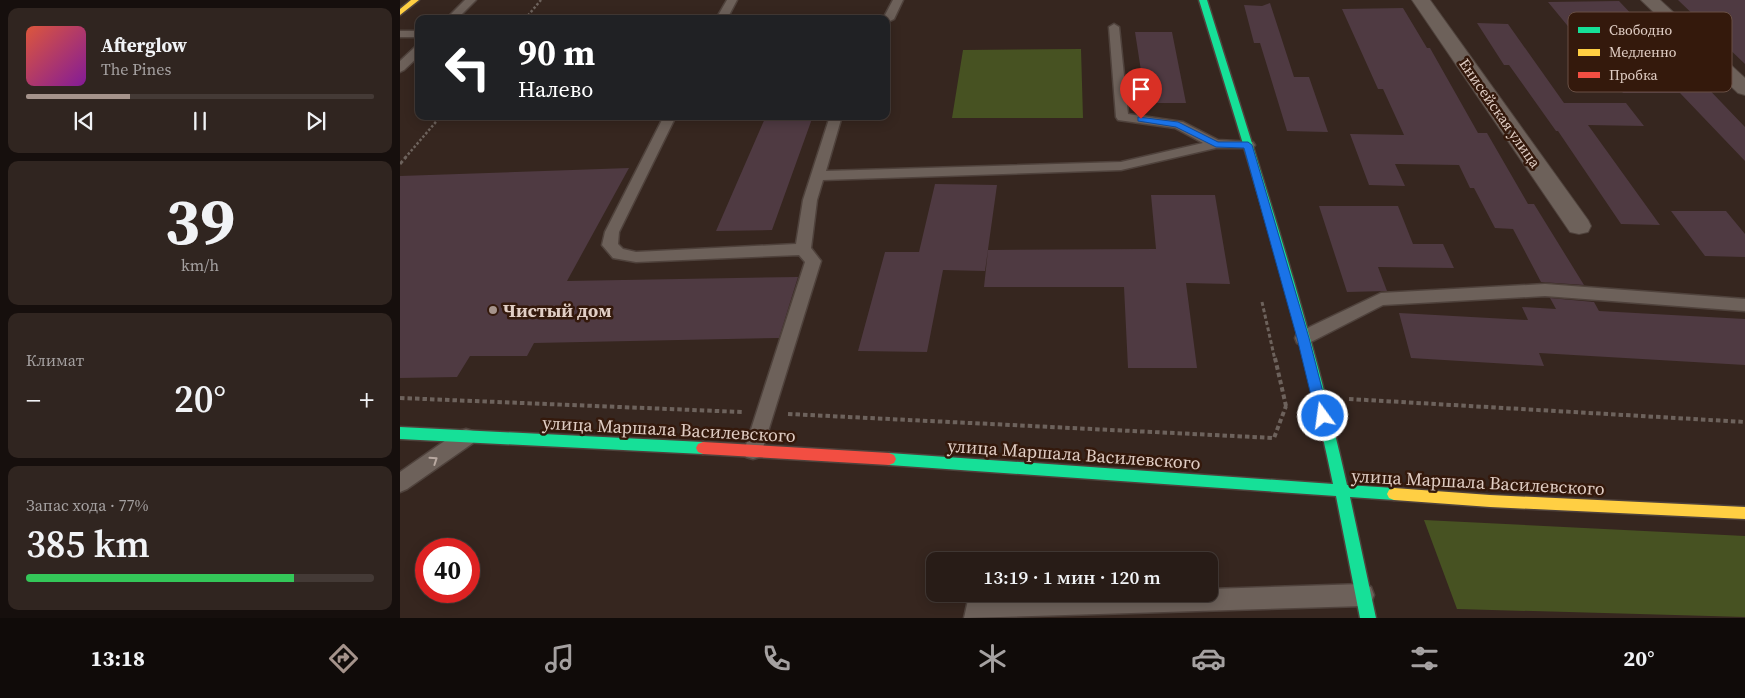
<!DOCTYPE html>
<html lang="ru">
<head>
<meta charset="utf-8">
<style>
  body { margin:0; font-family:"Source Serif 4",serif; background:#302520; color:#f1f3f6; height:100vh; display:flex; flex-direction:column; font-size:19px; white-space:nowrap }
  * { box-sizing:border-box; margin:0 }
  p { font-size:16px; color:#a5a1a1 }
  .icon { flex:none; width:28px; height:28px; fill:none; stroke:currentColor; stroke-width:2; stroke-linecap:round; stroke-linejoin:round }
  .map { position:relative; flex:1; overflow:hidden }
  .details { display:flex; flex-direction:column; gap:8px; padding:8px; background:#160f0d; width:400px }
  .details>* { flex:none }
  .guide { position:absolute; left:15px; top:15px; width:475px; height:105px; border-radius:10px; box-shadow:0 2px 12px #0003,0 0 0 1px #443a36; background:#202124; color:#fff; overflow:hidden }
  .speed { position:absolute; left:15px; top:538px; display:flex; gap:10px; font-size:25px; font-weight:700; text-align:center }
  .speed>* { display:grid; place-content:center; width:65px; height:65px; border-radius:50%; background:#281c17; box-shadow:0 2px 12px #0003,0 0 0 1px #443a36; line-height:1 }
  .speed .limit { border:8px solid #d22; background:#fff; color:#111 }
  .pin { position:absolute; display:grid; place-items:center; width:42px; height:42px; color:#fff; margin:-51px -21px; border-radius:50% 50% 50% 0; rotate:-45deg; box-shadow:0 0 5px #0007 }
  .pin .icon { rotate:45deg }
  .me { position:absolute; width:55px; margin:-28px; rotate:346deg; stroke-linejoin:round; filter:drop-shadow(0 0 4px #0008) }
  .turn { display:flex; align-items:center; gap:18px; height:105px; padding:0 20px; font-size:22px }
  .turn .icon { width:65px; height:65px; stroke-width:2.5 }
  .turn b { display:block; font-size:35px; line-height:42px }
  .big { font-size:38px; font-weight:600; line-height:1.1 }
  .details .widget { flex:1; display:flex; flex-direction:column; justify-content:center; gap:8px; min-width:0; padding:0 18px; border-radius:10px; background:#302520 }
  .details .dial { align-items:center; gap:0 }
  .dial b { font-size:65px; line-height:1 }
  .song { display:flex; align-items:center; gap:15px }
  .cover { width:60px; height:60px; border-radius:8px; background:linear-gradient(135deg,hsl(10 70% 55%),hsl(290 70% 35%)) }
  .played { height:5px; border-radius:2px; background:linear-gradient(90deg,#a5938b 30%,#443a36 30%) }
  .keys { display:flex; justify-content:space-around; direction:ltr }
  .heat { display:flex; justify-content:space-between; align-items:center; font-size:28px; direction:ltr }
  .charge { height:8px; border-radius:4px; background:linear-gradient(90deg,#34c759 77%,#443a36 0) }
  .trip { position:absolute; left:526px; top:552px; width:292px; height:50px; border-radius:10px; background:#281c17; box-shadow:0 2px 12px #0003,0 0 0 1px #443a36; font-weight:600; line-height:50px; text-align:center }
  .tab-bar { display:flex; height:80px; justify-content:space-around; align-items:center; background:#100b09; color:#a5a1a1 }
  .tab-bar .icon { width:35px; height:35px }
  .tab-bar .current { color:#a5938b }
  .tab-bar b { font-size:22px; color:#f1f3f6 }
  main { display:flex; flex:1; min-height:0 }
  .map>svg:first-child { display:block }
  .green { fill:#475222 }
  .building { fill:#4f3a42 }
  .lines { fill:none; stroke-linecap:round; stroke-linejoin:round }
  .lane-casing { stroke:#4f423c; stroke-width:3 }
  .street-casing { stroke:#4f423c; stroke-width:2 }
  .fast-casing { stroke:#4f423c; stroke-width:3 }
  .slow-casing { stroke:#4f423c; stroke-width:3 }
  .jam-casing { stroke:#4f423c; stroke-width:3 }
  .path-far2 { stroke:#6d625c; stroke-width:2.5; stroke-dasharray:2.5 2; stroke-linecap:butt }
  .path-far1 { stroke:#6d625c; stroke-width:3; stroke-dasharray:4 2.5; stroke-linecap:butt }
  .path { stroke:#6d625c; stroke-width:4; stroke-dasharray:4.5 3; stroke-linecap:butt }
  .lane { fill:#6d615a; fill-rule:evenodd }
  .street { fill:#6d615a; fill-rule:evenodd }
  .fast { fill:#16e098; fill-rule:evenodd }
  .slow { fill:#ffcf43; fill-rule:evenodd }
  .jam { fill:#f24e42; fill-rule:evenodd }
  .oneway { stroke:#b8a8a0 }
  .route { fill:#1a73e8; stroke:#114b97 }
  .poi-dot { fill:#a5938b; stroke:#34190c; stroke-width:2 }
  .labels { text-anchor:middle; dominant-baseline:central; stroke-width:5; stroke-linejoin:round; paint-order:stroke }
  .far-street-label { font-size:15px; fill:#e1cec5; stroke:#34190c }
  .poi-label { font-size:18px; font-weight:bold; fill:#e1cec5; stroke:#34190c; text-anchor:start }
  .street-label { font-size:18px; fill:#e1cec5; stroke:#34190c }
  .key { fill:#34190c; stroke:#684f44; stroke-width:1 }
  .key-label { font-size:14px; fill:#e1cec5 }
</style>
</head>
<body>
<main>
<section class="details">
<div class="widget">
<div class="song"><i class="cover"></i><div><b>Afterglow</b><p>The Pines</p></div></div>
<div class="played"></div>
<div class="keys"><svg class="icon" aria-label="previous" viewBox="0 0 24 24"><path d="M18 5L8 12l10 7zM5 5v14"/></svg><svg class="icon" aria-label="pause" viewBox="0 0 24 24"><path d="M8 5v14M16 5v14"/></svg><svg class="icon" aria-label="next" viewBox="0 0 24 24"><path d="M6 5l10 7-10 7zM19 5v14"/></svg></div>
</div>
<div class="widget dial"><b>39</b><p>km/h</p></div>
<div class="widget"><p>Климат</p>
<div class="heat"><a>−</a><b class="big">20°</b><a>+</a></div>
</div>
<div class="widget"><p>Запас хода · 77%</p><b class="big">385 km</b><div class="charge"></div></div>
</section>
<div class="map">
<svg width="1345" height="618" viewBox="0 0 1345 618">
  <rect width="100%" height="100%" fill="#36261f"/>
  <!-- green -->
  <path class="green" d="M681 49 683 118H552L563 50Z
    M1024 520 1345 536V617L1057 609Z"/>
  <!-- building -->
  <path class="building" d="M1278 0H1345V64Z
    M1219 1 1289 75H1295L1298 78 1345 127V161L1280 93H1223L1148 2Z
    M870 3 894 77H909L928 132 887 131 860 43H854L844 5 862 6Z
    M1003 8 1027 48H1030L1078 133H1087L1128 204H1134L1184 285 1141 282 1113 229 1095 228 1074 188H1070L1059 165 995 164 1005 186 969 185 950 134 1004 135 983 89H978L942 9Z
    M1077 23 1108 24 1164 103H1226L1244 126 1188 125 1260 225 1221 224 1158 131H1156L1109 65H1104Z
    M735 32H772L786 103H746Z
    M366 116H413L372 230 316 231Z
    M229 168 167 281 398 277 379 338 134 343 127 356H70L57 377 0 378V176Z
    M535 184 597 185 585 271 543 270 527 352 458 351 485 252H519Z
    M751 195H815L830 284 786 283 797 368H728L724 287H584L588 250 756 249Z
    M919 206H998L1013 244H1043L1054 268 978 267 987 291 947 292Z
    M1271 211H1326L1345 234V257L1305 256Z
    M1150 298 1194 302 1199 311 1345 319V365L1139 353 1144 366 1011 358 999 313 1128 320 1122 307 1156 309Z"/>
  <g class="lines">
    <!-- lane casing -->
    <g class="lane-casing">
      <path id="lane" d="M65 0H76L57 19H46Z
        M327 0H337L327 19H316Z
        M493 0H503L494 19 486 23V19H481L485 15Z
        M714 24 719 27 728 114 783 122 818 140 853 142 855 145 853 148H816L721 170 423 180 417 200 411 248 421 261 362 451 360 457 353 459 346 457 344 451 405 262 399 255 236 262 213 258 202 245 205 232 264 116H276L219 232 218 244 223 249 236 252 396 244 403 200 430 116H442L426 171 721 162 803 143 775 128 718 120 716 117 709 27Z
        M0 31H19V37H0Z
        M19 46V56L4 70 0 72V61L15 47Z
        M1145 284 1345 299V311L1145 296 983 305 909 343 903 345 897 343 895 338 897 333 981 293Z
        M66 429 73 431 75 437 73 443 7 489 0 492V472L59 431Z
        M963 584 971 587 974 595 971 603 963 606 564 618 568 600 576 597 676 594H810V589Z"/>
    </g>
    <!-- street casing -->
    <g class="street-casing">
      <path id="street" d="M1012 0H1030L1188 220 1191 226 1188 232 1179 234 1170 232Z
        M1241 0H1260L1345 78V95L1338 93Z"/>
    </g>
    <!-- fast casing -->
    <g class="fast-casing">
      <path id="fast" d="M799 0H807C857 160 910 320 947 485L994 488 999 490 1001 494 999 498 994 500 950 497 976 618H960L936 496 489 465 484 463 482 459 484 455 489 453 933 484C899 320 848 160 799 0Z
        M0 427 303 442 308 444 310 448 308 452 303 454 0 439Z"/>
    </g>
    <!-- slow casing -->
    <g class="slow-casing">
      <path id="slow" d="M11 0H19L0 15V9Z
        M994 488 1090 495 1345 507V519L1090 507 994 500 989 498 987 494 989 490Z"/>
    </g>
    <!-- jam casing -->
    <g class="jam-casing">
      <path id="jam" d="M303 442 489 453 494 455 496 459 494 463 489 465 303 454 298 452 296 448 298 444Z"/>
    </g>
    <!-- path-far2 -->
    <path class="path-far2" d="M125 19 141 0
      M5 158 41 116"/>
    <!-- path-far1 -->
    <path class="path-far1" d="M0 164 6 157
      M862 302 875 360"/>
    <!-- path -->
    <path class="path" d="M875 358 886 406
      M0 398 342 412
      M949 399 1345 422
      M388 414 874 438 886 406H889"/>
    <!-- lane -->
    <use href="#lane" class="lane"/>
    <!-- street -->
    <use href="#street" class="street"/>
    <!-- fast -->
    <use href="#fast" class="fast"/>
    <!-- slow -->
    <use href="#slow" class="slow"/>
    <!-- jam -->
    <use href="#jam" class="jam"/>
  </g>
  <!-- one-way arrows -->
  <defs><path id="oneway-chevron" d="M-2-3.5L2.5 0L-2 3.5" fill="none" stroke-width="1.6" stroke-linecap="round" stroke-linejoin="round" transform="scale(1.25)"/></defs>
  <use class="oneway" href="#oneway-chevron" transform="translate(34 460) rotate(-34)"/>
  <!-- route -->
  <path class="route" d="M738 117 778 122 818 142H848L852 145 909 338 929 416 927 420 923 421 918 420 916 416 897 338 844 148 816 147 776 127 738 121Z"/>
  <!-- markers -->
  <circle class="poi-dot" cx="93" cy="310" r="5"/>
  <g class="labels">
    <!-- far-street labels -->
    <g class="far-street-label">
      <text transform="translate(1100 113) rotate(55)">Енисейская улица</text>
    </g>
    <!-- poi labels -->
    <g class="poi-label">
      <text x="103" y="310">Чистый дом</text>
    </g>
    <!-- street labels -->
    <g class="street-label">
      <text transform="translate(269 429) rotate(3)">улица Маршала Василевского</text>
      <text transform="translate(674 454) rotate(4)">улица Маршала Василевского</text>
      <text transform="translate(1078 482) rotate(3)">улица Маршала Василевского</text>
    </g>
  </g>
  <!-- legend -->
  <rect x="1168" y="12" width="164" height="80" rx="8" class="key"/>
  <rect x="1178" y="27" width="22" height="6" fill="#16e098"/>
  <rect x="1178" y="49" width="22" height="7" fill="#ffcf43"/>
  <rect x="1178" y="72" width="22" height="6" fill="#f24e42"/>
  <g class="key-label">
    <text x="1209" y="35">Свободно</text>
    <text x="1209" y="57">Медленно</text>
    <text x="1209" y="80">Пробка</text>
  </g>
</svg>
<div class="speed"><div class="limit">40</div></div>
<div class="pin" style="left:741px;top:119px;background:#d93025"><svg class="icon" aria-label="arrive" viewBox="0 0 24 24"><path d="M6 21V4h12l-3 4 3 4H6"/></svg></div>
<svg class="me" style="left:923px;top:416px" viewBox="-20 -20 40 40"><circle r="17" fill="#1a73e8" stroke="#fff" stroke-width="3"/><path d="M0-11L8 9 0 5-8 9z" fill="#fff"/></svg>
<div class="trip">13:19 · 1 мин · 120 m</div>
<div class="guide">
<div class="turn"><svg class="icon" aria-label="left" viewBox="0 0 24 24"><path d="M17 20v-9H6M10 6l-5 5 5 5"/></svg><div><b>90 m</b>Налево</div></div>
</div>
</div>
</main>
<nav class="tab-bar">
<b>13:18</b>
<svg class="icon current" aria-label="directions" viewBox="0 0 24 24"><path d="M12 3l9 9-9 9-9-9zM9 14v-3h6M13 9l2 2-2 2"/></svg>
<svg class="icon" aria-label="music" viewBox="0 0 24 24"><path d="M9 18V5l10-2v13"/><circle cx="6" cy="18" r="3"/><circle cx="16" cy="16" r="3"/></svg>
<svg class="icon" aria-label="phone" viewBox="0 0 24 24"><path d="M5 4h4l2 5-3 2q2 4 5 5l2-3 5 2v4C11 20 4 13 5 4z"/></svg>
<svg class="icon" aria-label="climate" viewBox="0 0 24 24"><path d="M12 3v18M4 7l16 10M4 17L20 7"/></svg>
<svg class="icon" aria-label="car" viewBox="0 0 24 24"><path d="M5 17H2v-5l4-1 3-4h7l3 4 3 1v5h-3M9 17h6M6 11h13"/><circle cx="7" cy="17" r="2"/><circle cx="17" cy="17" r="2"/></svg>
<svg class="icon" aria-label="filters" viewBox="0 0 24 24"><path d="M4 7h16M4 17h16"/><circle cx="9" cy="7" r="2"/><circle cx="15" cy="17" r="2"/></svg>
<b>20°</b>
</nav>
</body>
</html>
